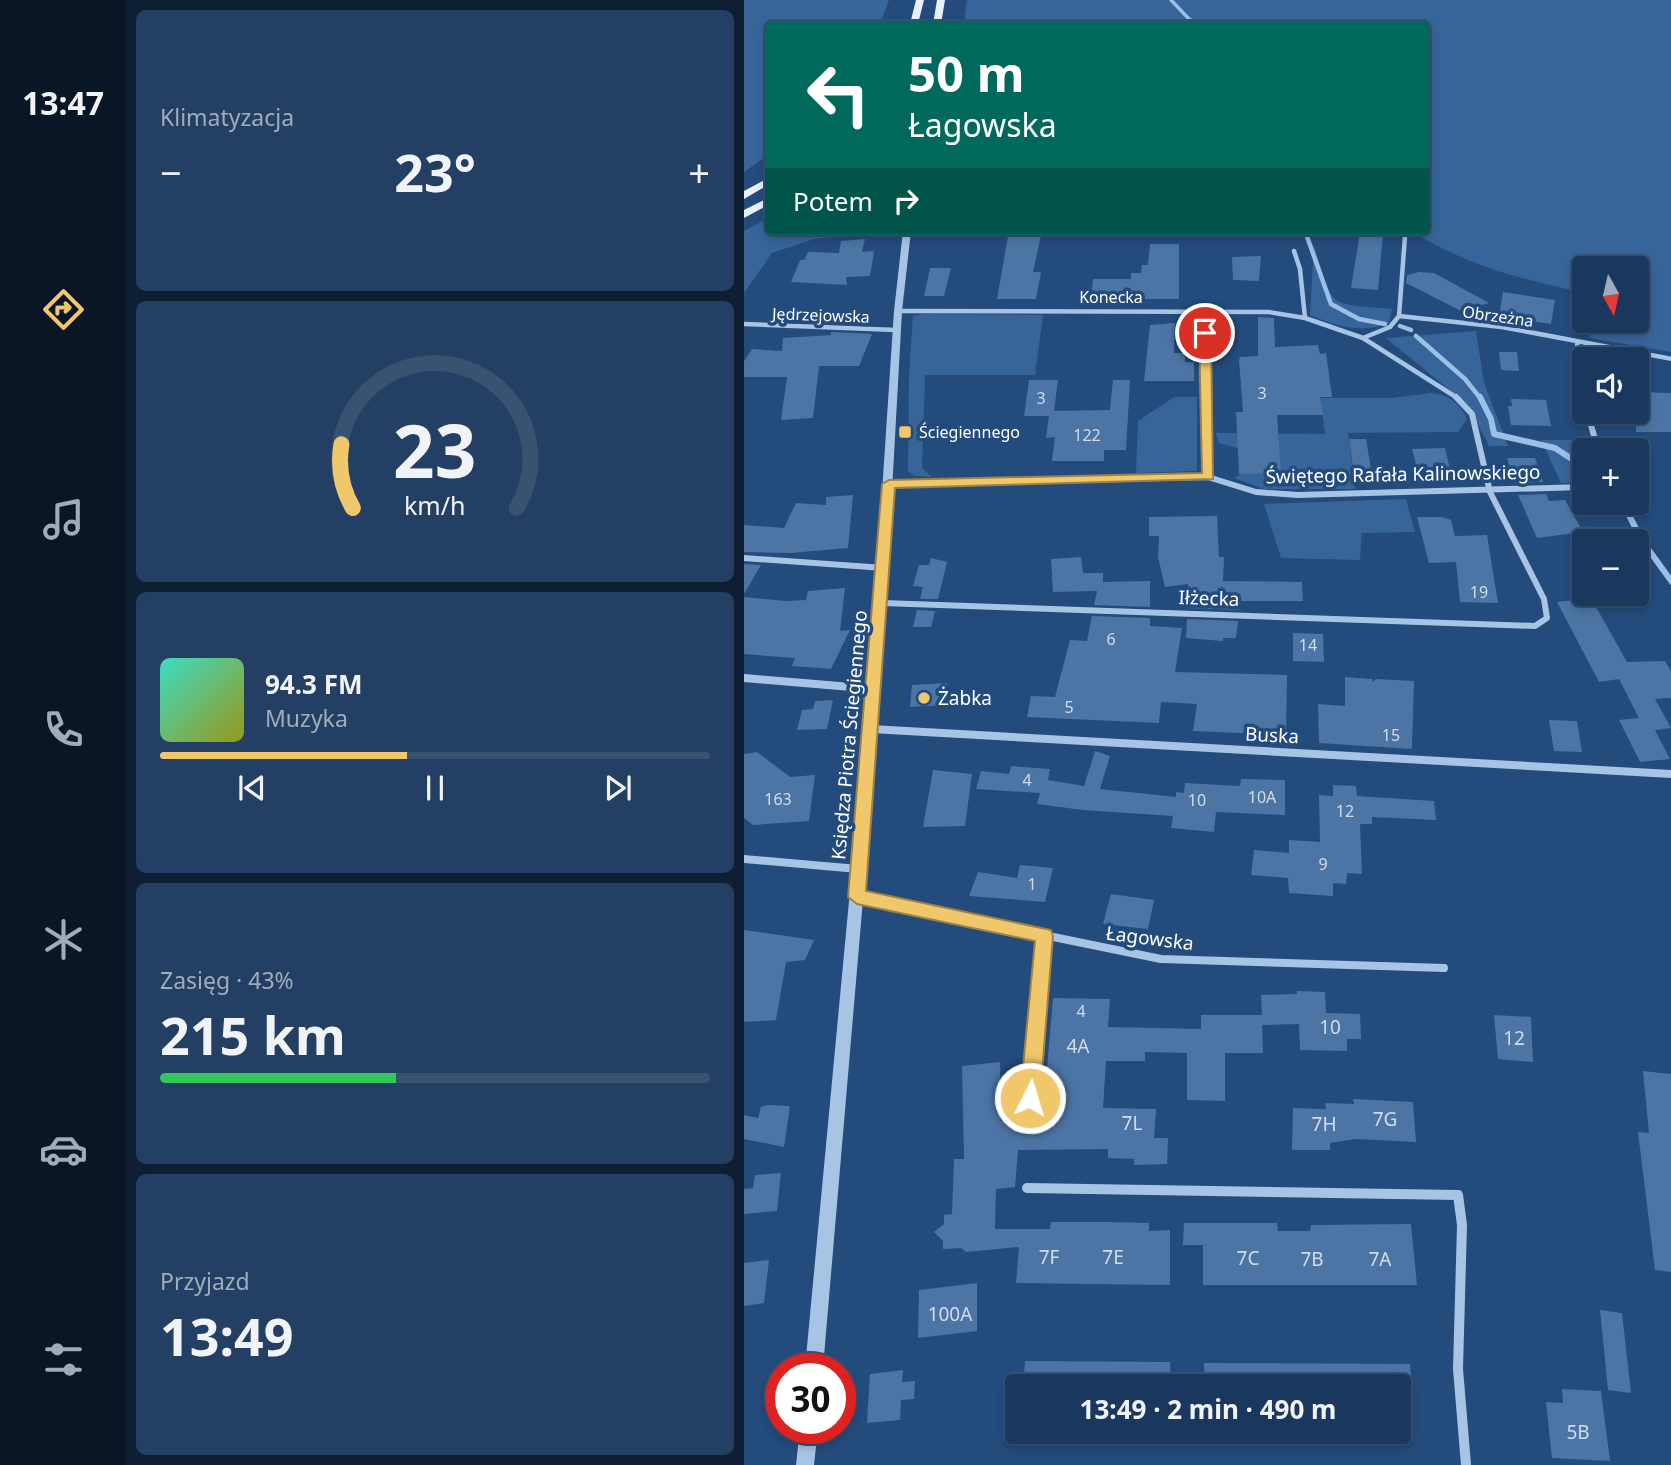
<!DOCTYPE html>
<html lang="pl">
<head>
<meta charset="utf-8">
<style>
  body { margin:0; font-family:"Noto Sans",sans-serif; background:#233f63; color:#f1f3f6; height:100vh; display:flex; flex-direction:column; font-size:26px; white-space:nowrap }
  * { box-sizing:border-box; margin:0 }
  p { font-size:23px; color:#9facbc }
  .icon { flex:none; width:38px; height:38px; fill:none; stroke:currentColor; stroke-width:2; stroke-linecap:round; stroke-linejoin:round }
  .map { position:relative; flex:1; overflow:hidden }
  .panel { display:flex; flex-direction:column; gap:10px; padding:10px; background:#0e1f33; width:618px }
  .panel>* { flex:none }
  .hud { position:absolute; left:21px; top:21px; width:665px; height:214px; border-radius:7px; box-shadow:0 4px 10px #0003,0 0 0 2px #385272; background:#00695c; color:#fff; overflow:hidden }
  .needle { width:46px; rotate:172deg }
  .buttons { position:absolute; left:828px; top:256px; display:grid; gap:14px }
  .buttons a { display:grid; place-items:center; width:77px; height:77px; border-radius:7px; background:#1a385d; box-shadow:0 4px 10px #0003,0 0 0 2px #385272; font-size:35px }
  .speed { position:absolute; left:21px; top:1353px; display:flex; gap:14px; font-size:35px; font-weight:700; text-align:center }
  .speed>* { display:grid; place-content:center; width:91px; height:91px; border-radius:50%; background:#1a385d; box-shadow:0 4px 10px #0003,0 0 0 2px #385272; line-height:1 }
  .speed .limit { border:10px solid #d22; background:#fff; color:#111 }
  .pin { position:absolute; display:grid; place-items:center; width:60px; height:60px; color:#fff; margin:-30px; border:4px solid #fff; border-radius:50%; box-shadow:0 2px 7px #0007 }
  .me { position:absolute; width:77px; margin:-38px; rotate:5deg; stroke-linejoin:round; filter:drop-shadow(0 0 5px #0008) }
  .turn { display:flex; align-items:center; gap:24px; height:147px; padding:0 28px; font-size:32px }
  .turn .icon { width:91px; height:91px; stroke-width:2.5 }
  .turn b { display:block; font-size:49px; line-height:60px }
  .then { display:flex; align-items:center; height:66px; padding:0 28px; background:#0003; gap:14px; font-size:26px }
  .big { font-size:52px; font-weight:700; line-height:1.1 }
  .panel .widget { flex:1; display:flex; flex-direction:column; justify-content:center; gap:10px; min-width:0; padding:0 24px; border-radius:10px; background:#233f63 }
  .panel .dial { align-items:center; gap:0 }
  .dial svg { height:182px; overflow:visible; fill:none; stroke:#385272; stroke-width:7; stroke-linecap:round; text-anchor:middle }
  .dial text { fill:#f1f3f6; stroke:none }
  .song { display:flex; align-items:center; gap:21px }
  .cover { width:84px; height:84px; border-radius:10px; background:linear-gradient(135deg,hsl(170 70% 55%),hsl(60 70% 35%)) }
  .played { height:7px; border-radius:4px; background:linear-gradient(90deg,#f0c86b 45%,#385272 45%) }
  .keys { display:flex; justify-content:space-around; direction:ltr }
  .heat { display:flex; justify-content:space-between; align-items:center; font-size:38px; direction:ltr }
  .charge { height:10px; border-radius:5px; background:linear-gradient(90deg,#34c759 43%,#385272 0) }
  .trip { position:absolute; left:261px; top:1374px; width:406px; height:70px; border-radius:7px; background:#1a385d; box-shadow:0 4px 10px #0003,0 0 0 2px #385272; font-weight:700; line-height:70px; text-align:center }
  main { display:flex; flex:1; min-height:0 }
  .dock { display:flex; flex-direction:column; width:126px; justify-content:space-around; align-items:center; background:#0a1625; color:#9facbc }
  .dock .icon { width:49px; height:49px }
  .dock .current { color:#f0c86b }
  .dock b { font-size:32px; color:#f1f3f6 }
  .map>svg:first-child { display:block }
  .green { fill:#37659a }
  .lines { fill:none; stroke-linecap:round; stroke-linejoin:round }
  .stream-far2 { stroke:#9cbfe6; stroke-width:3.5 }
  .stream-far1 { stroke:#9cbfe6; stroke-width:4.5 }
  .stream { stroke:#9cbfe6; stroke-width:6 }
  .building { fill:#4c75a5 }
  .minor-far3 { stroke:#a8c4e5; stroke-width:4.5 }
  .minor-far2 { stroke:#a8c4e5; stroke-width:6 }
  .minor-far1 { stroke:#a8c4e5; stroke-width:8 }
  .minor { stroke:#a8c4e5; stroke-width:10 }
  .tertiary { fill:#a8c4e5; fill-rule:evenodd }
  .primary { fill:#e8f0fd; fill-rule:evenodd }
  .route { fill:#f0c86b; stroke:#9c8246; stroke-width:2 }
  .poi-dot { fill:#f0c86b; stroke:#234b7c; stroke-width:2.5 }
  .labels { text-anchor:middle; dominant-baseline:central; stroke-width:7; stroke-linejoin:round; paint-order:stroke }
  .far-street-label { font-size:16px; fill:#fff; stroke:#234b7c }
  .number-label { font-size:16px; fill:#d2dce8 }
  .far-poi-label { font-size:16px; fill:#fff; stroke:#234b7c; text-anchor:start }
  .street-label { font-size:19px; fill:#fff; stroke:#234b7c }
  .poi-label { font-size:19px; fill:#fff; stroke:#234b7c; text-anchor:start }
  .near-number-label { font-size:19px; fill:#d2dce8 }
</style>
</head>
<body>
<main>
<nav class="dock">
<b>13:47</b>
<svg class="icon current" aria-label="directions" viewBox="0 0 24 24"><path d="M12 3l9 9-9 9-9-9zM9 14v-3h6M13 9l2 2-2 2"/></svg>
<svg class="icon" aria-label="music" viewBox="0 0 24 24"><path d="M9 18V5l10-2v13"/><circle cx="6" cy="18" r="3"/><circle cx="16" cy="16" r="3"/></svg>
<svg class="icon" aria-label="phone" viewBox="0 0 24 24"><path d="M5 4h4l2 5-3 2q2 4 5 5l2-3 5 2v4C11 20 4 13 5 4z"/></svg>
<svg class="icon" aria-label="climate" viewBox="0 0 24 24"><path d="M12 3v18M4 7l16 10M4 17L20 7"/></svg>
<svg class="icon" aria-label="car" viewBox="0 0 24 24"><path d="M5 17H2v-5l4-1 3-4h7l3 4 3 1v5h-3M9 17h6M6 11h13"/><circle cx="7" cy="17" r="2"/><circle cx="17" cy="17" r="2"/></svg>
<svg class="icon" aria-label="filters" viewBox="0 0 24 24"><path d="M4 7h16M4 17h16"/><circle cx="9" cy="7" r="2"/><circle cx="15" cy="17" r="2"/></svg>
</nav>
<section class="panel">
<div class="widget"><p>Klimatyzacja</p>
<div class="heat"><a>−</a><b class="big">23°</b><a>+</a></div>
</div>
<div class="widget dial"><svg viewBox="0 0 100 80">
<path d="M14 69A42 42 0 1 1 86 69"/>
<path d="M14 69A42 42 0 0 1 9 41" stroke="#f0c86b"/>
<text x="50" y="56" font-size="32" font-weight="700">23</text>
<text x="50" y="72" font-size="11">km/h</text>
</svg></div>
<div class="widget">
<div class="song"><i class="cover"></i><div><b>94.3 FM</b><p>Muzyka</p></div></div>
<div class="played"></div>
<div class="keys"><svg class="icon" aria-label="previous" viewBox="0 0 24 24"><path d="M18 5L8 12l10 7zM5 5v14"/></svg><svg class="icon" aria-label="pause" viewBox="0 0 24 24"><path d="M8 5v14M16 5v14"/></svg><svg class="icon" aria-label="next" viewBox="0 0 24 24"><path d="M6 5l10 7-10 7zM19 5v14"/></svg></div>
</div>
<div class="widget"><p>Zasięg · 43%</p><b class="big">215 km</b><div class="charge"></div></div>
<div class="widget"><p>Przyjazd</p><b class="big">13:49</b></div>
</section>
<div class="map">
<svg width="928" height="1465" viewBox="0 0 928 1465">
  <rect width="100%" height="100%" fill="#234b7c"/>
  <!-- green -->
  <path class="green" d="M0 0H145L136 24H24V155L0 172Z
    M223 0H927V352L846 338 843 320H892V268H840V306L837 292C775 279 722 265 667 231H682V24H220Z
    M24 218V231H144L70 239 28 253 0 293V231Z
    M570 245C590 310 581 303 648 309L645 323C616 334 593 326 566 315Z
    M178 314 299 315 291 375H181L178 468 188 477 171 476 164 471 165 374 169 316Z
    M732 331 740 383 764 446H745L725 406 642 338Z
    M687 393C705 394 715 403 723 419L714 432 604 433 611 489H520L490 478 507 469 504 451 475 443 472 433 581 434 576 398H648Z
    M430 397H453V471L392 473 394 421Z
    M797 440H841L845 450H840V482L817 483Z
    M662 499 671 532 618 533 616 560 537 558 520 504Z"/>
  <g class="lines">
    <!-- stream-far2 -->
    <path class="stream-far2" d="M427 0 446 20 458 24"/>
    <!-- stream-far1 -->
    <path class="stream-far1" d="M561 231 587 304 615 319 641 324
      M656 326 667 330
      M672 336 721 379 737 399"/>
    <!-- stream -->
    <path class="stream" d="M736 397 747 419 750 434 811 448 840 467
      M878 502 899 542 928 582"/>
  </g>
  <!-- building -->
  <path class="building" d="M265 231H298L289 272H297L292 299H253Z
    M616 232 639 233 634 290 607 288Z
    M121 239 118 252 130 251 126 276 102 277 103 285 47 282 56 260H60L64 252 95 253 97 241Z
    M406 244H435V299H347L349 279H387V273H397L398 265H404Z
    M517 256 515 281 489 280 488 257Z
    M186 268H207L200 296H180Z
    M675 272 690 273 745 303 717 311 662 283 663 275Z
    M759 292 811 300 807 324 755 316Z
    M514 317 530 318 531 347 574 345 576 354 582 353 588 397H576L579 415H533L537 473 495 474 492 412H499L495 360 496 357 514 356Z
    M431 323 430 353H441V362H450V381H400L406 325Z
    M87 332 128 334 115 366H75L69 418 37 420 43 377H0V361L8 349 38 351 39 338 87 335Z
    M755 352H773L775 371 757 370Z
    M285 380H314L310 411 366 410 369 380H386L382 450H360V461H308L311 437 302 438 305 416H280Z
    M892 392 928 393V432H892Z
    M767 399 802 400 807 426 767 425 764 406H768Z
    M605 439H622L628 475H610Z
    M701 448 707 473 674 472 668 449Z
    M763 458H791L799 482 771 483Z
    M802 494 805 501 821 500 839 532 793 538 774 495Z
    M109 495 104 548 47 553 0 552V525L40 528 52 503 82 505V497Z
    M473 516 475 557H480L479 581 558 582 559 601H496L495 610 443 608 444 584 421 587 414 557 415 536H405V517Z
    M673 517H698L707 520 711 536 743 535 754 603 716 602 712 562 685 563Z
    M337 557 339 573H359V582L406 581V607L350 605 353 591 309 592 307 559Z
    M187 558 203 562 194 599H176L179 587 169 586 175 565H185Z
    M0 564 17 565 0 594Z
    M101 588 96 631 106 630 87 669 48 666 51 658 0 654V597L42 601 62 600 64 591Z
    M847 598 883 662 921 661 928 673V698L911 699 927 728 911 730 926 759 896 762 875 720 895 718 875 679 855 682 813 602Z
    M173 610 191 611 187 627H169Z
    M348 616 406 618V626L438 628 431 672 543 675 542 735 449 731 453 704 417 702 415 723 283 717 287 696 311 697 326 640 343 641Z
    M443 619 494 621 492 638H479V641L442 638Z
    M549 633 579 634 580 662 549 661Z
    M601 677 628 679 629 682 632 679 670 681 668 749 575 743 574 704 601 706Z
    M203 683 202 705 166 707 168 685Z
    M89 700 83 729 53 730 58 710 69 709 71 701Z
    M805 720 833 721 838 752 810 751Z
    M351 751 366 756 356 789 432 797V792L440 793 441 783 496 786 497 779 541 780V815L472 812 470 832 427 828 429 816 339 810 293 804 296 793 232 789 237 771 265 774 267 766 306 769 304 780 340 786Z
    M13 752 46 777 71 775 65 821 9 825 0 818V754Z
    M189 770 228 774 221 826 179 827Z
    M589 785 612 786 613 796 690 801 692 820 628 817V824H616L618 874 603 873 602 884 589 883V896L545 893 544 878 507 875 510 850 545 853V840L576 842 575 795 589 796Z
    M276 865 309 868 301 902 225 896 234 872 273 878Z
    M367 894 410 900 404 929 359 924Z
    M0 930 70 940 61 960 42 962 32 1020 0 1022Z
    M553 991 581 992 582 1013 616 1014 617 1039H603V1051L556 1050 555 1024 518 1025V1018L519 1053H481V1101L443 1100V1053L401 1052V1061H362L359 1108 412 1109 410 1138H424L423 1164 390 1165V1159L364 1158V1149L274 1150 271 1187 252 1189 251 1229H306L307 1222H363L405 1223V1231L426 1230V1285L272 1283 275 1247 222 1252 217 1248 199 1249V1241L190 1232 200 1224V1215L208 1214 210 1159H220L218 1066 256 1062 257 1121 299 1117 309 998 366 999 364 1027 457 1029V1015H518L517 995 553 994Z
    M750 1015 787 1017 789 1062 754 1059Z
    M899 1071 928 1074V1272L911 1270 894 1132 905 1133Z
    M609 1099 669 1102 672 1142 612 1139 586 1143V1150H548L549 1108 582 1109 581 1103 610 1104Z
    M23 1105 46 1106 40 1147 0 1139V1115L14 1118 17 1107Z
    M37 1173 33 1211 0 1214V1189L9 1188 11 1175Z
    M440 1223H533L534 1231H566L567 1225 667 1224 673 1285H459V1245H439Z
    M25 1260 20 1303 0 1306V1263Z
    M233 1283V1331L174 1338 175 1290Z
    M856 1310 878 1313 887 1393 864 1390Z
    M281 1361 426 1362 427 1386H279Z
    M460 1363 666 1364 668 1386H461Z
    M159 1370 158 1382 171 1381 170 1399 157 1400 156 1420 123 1423 126 1374Z
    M818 1389 857 1391 866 1461 808 1458 802 1402 819 1403Z"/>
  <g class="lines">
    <!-- minor-far3 -->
    <path class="minor-far3" d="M661 236 655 316 758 327 928 359
      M550 251 556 269 561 318
      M154 311 525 312 561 318 619 338 715 399
      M461 311 463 399
      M0 324 152 330
      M619 338 646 327 655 316
      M833 341 835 381 840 399"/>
    <!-- minor-far2 -->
    <path class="minor-far2" d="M463 397 464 477
      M843 411 854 450
      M145 484 464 477 512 492 554 495 840 487
      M0 558 140 568
      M138 603 791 626 803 618 800 599 746 492 728 414 712 397"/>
    <!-- minor-far1 -->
    <path class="minor-far1" d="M0 678 131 689
      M127 729 928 774
      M0 859 114 869
      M113 897 417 959 700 968
      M292 1027 300 936"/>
    <!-- minor -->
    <path class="minor" d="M286 1098 292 1025
      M283 1188 714 1195 718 1225 714 1369 722 1465"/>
    <!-- tertiary -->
    <path class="tertiary" d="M159 231H167L158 311 137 689 79 1368H61L125 689 150 311Z
      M56 1428H74L70 1465H52Z"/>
    <!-- primary -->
    <path class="primary" d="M172 0H180L174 24H166Z
      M193 0H201L197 24H189Z
      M24 178V185L0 199V191Z
      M24 198V205L0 218V210Z"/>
  </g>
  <!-- route -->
  <path class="route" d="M461 330 467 333 469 479 151 488 122 891 307 930 309 936 296 1098 293 1105 286 1107 279 1105 276 1098 291 941 113 904 104 897 138 484 145 480 458 473 455 333Z"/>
  <!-- markers -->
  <g class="poi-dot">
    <rect x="154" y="425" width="14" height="14" rx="3.5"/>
    <circle cx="180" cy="698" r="7"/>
  </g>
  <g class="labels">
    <!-- far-street labels -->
    <g class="far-street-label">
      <text x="367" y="297">Konecka</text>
      <text transform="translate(77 315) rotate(2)">Jędrzejowska</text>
      <text transform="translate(754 316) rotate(8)">Obrzeżna</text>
    </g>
    <!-- number labels -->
    <g class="number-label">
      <text x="518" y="393">3</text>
      <text x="297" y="398">3</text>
      <text x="343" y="435">122</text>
      <text x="735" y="592">19</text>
      <text x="367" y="639">6</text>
      <text x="564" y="645">14</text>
      <text x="325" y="707">5</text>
      <text x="647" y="735">15</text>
      <text x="283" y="780">4</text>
      <text x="518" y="797">10A</text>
      <text x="34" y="799">163</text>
      <text x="453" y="800">10</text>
      <text x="601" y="811">12</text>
      <text x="579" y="864">9</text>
      <text x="288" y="884">1</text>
      <text x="337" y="1011">4</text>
    </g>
    <!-- far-poi labels -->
    <g class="far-poi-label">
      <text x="175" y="432">Ściegiennego</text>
    </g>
    <!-- street labels -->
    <g class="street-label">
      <text transform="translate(659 474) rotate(-1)">Świętego Rafała Kalinowskiego</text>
      <text transform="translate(465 598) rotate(2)">Iłżecka</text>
      <text transform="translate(105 735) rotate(-85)">Księdza Piotra Ściegiennego</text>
      <text transform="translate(528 735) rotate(3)">Buska</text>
      <text transform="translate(406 938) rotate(7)">Łagowska</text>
    </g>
    <!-- poi labels -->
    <g class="poi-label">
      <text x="194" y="698">Żabka</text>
    </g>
    <!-- near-number labels -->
    <g class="near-number-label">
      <text x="586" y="1027">10</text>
      <text x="770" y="1038">12</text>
      <text x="334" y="1046">4A</text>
      <text x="641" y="1119">7G</text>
      <text x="388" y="1123">7L</text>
      <text x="580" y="1124">7H</text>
      <text x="305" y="1257">7F</text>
      <text x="369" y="1257">7E</text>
      <text x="504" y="1258">7C</text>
      <text x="568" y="1259">7B</text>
      <text x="636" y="1259">7A</text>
      <text x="206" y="1314">100A</text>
      <text x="834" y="1432">5B</text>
    </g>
  </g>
</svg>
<div class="buttons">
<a><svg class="needle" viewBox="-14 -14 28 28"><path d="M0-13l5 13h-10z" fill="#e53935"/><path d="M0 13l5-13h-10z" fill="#9facbc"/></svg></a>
<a><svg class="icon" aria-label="sound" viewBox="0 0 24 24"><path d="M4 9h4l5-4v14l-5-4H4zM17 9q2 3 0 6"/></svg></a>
<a>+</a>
<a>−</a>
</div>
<div class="speed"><div class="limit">30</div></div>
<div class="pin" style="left:461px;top:333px;background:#d93025"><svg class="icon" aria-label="arrive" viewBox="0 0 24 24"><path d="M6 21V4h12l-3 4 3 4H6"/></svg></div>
<svg class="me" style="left:286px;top:1098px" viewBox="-20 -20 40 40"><circle r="17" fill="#f0c86b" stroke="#fff" stroke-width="3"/><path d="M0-11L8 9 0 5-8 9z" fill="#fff"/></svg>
<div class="trip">13:49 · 2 min · 490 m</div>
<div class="hud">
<div class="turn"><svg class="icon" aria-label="left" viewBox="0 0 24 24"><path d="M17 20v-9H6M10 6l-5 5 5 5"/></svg><div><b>50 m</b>Łagowska</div></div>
<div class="then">Potem<svg class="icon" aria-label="right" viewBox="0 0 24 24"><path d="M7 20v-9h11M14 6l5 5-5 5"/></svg></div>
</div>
</div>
</main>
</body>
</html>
